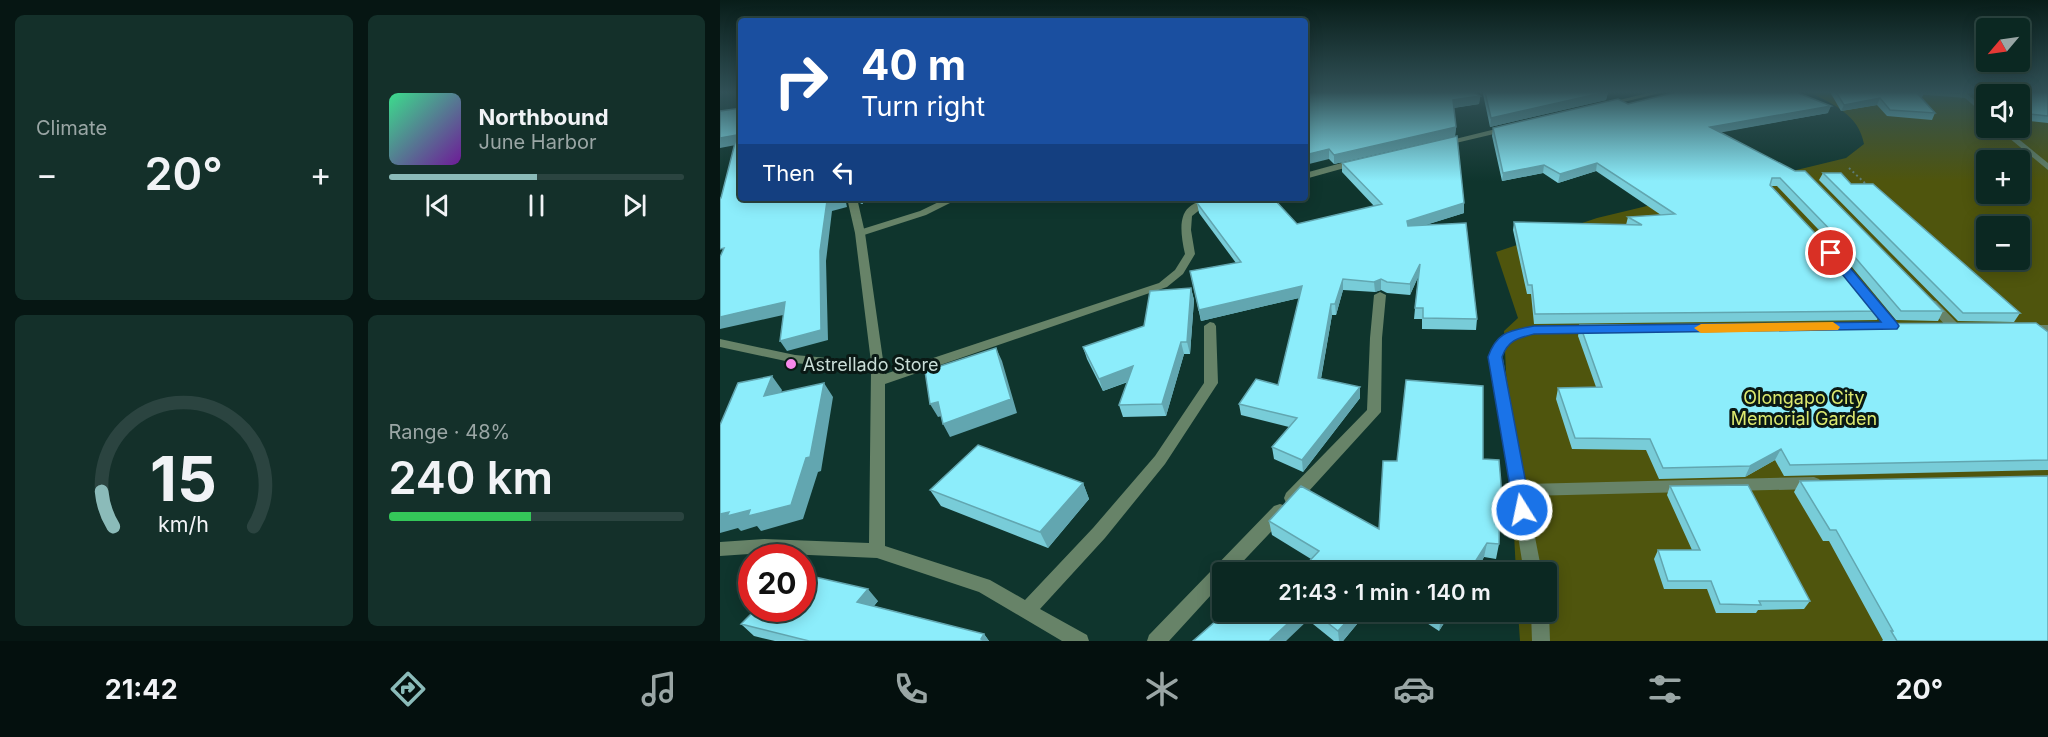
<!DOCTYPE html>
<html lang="en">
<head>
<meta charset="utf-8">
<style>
  body { margin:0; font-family:Inter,sans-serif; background:#14302a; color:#f1f3f6; height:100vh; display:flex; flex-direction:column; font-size:22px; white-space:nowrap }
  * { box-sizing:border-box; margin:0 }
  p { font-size:20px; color:#9aa6a5 }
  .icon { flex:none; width:33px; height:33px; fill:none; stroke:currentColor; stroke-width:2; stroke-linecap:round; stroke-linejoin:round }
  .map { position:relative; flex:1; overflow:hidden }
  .panel { display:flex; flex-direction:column; gap:15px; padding:15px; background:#061613; width:720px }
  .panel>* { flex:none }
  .banner { position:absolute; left:18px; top:18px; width:570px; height:183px; border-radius:6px; box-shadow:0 3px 15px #0003,0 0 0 2px #2b4440; background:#1a4fa0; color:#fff; overflow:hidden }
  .needle { width:39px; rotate:241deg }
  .tools { position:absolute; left:1256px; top:18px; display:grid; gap:12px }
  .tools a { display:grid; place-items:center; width:54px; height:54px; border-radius:6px; background:#0b2822; box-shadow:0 3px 15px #0003,0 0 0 2px #2b4440; font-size:30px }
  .speed { position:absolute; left:18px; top:544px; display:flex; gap:12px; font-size:30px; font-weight:700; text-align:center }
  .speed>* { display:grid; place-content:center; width:78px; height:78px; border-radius:50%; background:#0b2822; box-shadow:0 3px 15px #0003,0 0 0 2px #2b4440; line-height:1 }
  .speed .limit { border:9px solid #d22; background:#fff; color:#111 }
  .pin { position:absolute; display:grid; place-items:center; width:51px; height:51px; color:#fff; margin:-26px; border:3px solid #fff; border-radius:50%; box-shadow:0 2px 6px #0007 }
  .me { position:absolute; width:66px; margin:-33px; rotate:350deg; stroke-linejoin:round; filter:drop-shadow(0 0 4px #0008) }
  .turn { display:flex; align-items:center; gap:21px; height:126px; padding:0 24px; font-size:27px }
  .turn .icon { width:78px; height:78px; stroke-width:2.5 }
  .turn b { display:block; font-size:42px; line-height:51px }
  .then { display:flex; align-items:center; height:57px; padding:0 24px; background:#0003; gap:12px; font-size:22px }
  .big { font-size:45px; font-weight:600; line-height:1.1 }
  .panel .tile { flex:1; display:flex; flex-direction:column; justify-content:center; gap:9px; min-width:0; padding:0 21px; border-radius:9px; background:#14302a }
  .panel .dial { align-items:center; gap:0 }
  .dial svg { height:156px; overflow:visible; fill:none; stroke:#2b4440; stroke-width:7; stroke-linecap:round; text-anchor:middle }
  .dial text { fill:#f1f3f6; stroke:none }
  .song { display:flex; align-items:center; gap:18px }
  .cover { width:72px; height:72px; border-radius:9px; background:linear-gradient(135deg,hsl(150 70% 55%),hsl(280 70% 35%)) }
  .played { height:6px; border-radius:3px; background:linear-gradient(90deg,#8bbbb9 50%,#2b4440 50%) }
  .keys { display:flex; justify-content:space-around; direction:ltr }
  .heat { display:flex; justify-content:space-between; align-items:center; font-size:33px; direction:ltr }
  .charge { height:9px; border-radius:4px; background:linear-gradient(90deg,#34c759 48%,#2b4440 0) }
  .panel .tiles { flex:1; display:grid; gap:15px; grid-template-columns:repeat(2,1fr) }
  .trip { position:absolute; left:492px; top:562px; width:345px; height:60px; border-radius:6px; background:#0b2822; box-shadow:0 3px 15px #0003,0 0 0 2px #2b4440; font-weight:600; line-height:60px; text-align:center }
  .menu { display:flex; height:96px; justify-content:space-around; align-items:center; background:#04100e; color:#9aa6a5 }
  .menu .icon { width:42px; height:42px }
  .menu .selected { color:#8bbbb9 }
  .menu b { font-size:27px; color:#f1f3f6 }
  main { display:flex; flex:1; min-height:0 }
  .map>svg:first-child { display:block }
  .green { fill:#4f550d; fill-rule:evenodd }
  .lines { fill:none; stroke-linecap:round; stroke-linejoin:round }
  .path-far1 { stroke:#607e77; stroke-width:2; stroke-dasharray:2 3; stroke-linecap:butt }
  .path { stroke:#607e77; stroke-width:3; stroke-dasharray:2 4; stroke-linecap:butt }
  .lane { fill:#678368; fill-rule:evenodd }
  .street { fill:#678368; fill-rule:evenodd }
  .wall { fill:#78ccd8 }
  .shaded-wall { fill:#62a6b0 }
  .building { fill:#8cedfb; stroke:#62a6b0; stroke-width:1.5 }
  .route { fill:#1a73e8; stroke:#114b97; stroke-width:1.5 }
  .slow { fill:#f59e0b }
  .poi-dot { fill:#f788ec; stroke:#0a1915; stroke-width:2 }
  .labels { text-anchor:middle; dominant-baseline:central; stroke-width:6; stroke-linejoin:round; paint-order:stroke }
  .poi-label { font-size:18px; fill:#caded8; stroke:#0a1915; text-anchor:start }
  .park-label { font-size:18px; fill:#dce96f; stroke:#0a1915 }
</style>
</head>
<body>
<main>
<section class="panel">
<div class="tiles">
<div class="tile"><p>Climate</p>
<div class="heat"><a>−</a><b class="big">20°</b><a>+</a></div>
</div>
<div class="tile">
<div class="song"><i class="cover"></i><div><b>Northbound</b><p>June Harbor</p></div></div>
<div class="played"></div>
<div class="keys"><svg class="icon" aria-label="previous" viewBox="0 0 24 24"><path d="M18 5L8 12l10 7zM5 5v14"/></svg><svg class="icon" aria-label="pause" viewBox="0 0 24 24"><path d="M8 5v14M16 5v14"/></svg><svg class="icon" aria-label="next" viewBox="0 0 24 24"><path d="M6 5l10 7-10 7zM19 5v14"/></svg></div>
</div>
<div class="tile dial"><svg viewBox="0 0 100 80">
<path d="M14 69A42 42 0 1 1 86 69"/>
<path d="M14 69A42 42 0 0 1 8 51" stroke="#8bbbb9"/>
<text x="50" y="56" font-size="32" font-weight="700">15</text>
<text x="50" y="72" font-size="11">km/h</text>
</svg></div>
<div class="tile"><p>Range · 48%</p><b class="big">240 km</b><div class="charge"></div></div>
</div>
</section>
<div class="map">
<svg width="1328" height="641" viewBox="0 0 1328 641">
  <rect width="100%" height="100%" fill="#0f352d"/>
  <!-- green -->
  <path class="green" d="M1089 92H1328V641H800L798 612H826V573H796L784 331 798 318 776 252 877 218 1126 158 1144 144C1139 115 1113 104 1089 92ZM1266 94H1299V128H1266ZM1266 160H1299V194H1266ZM1266 226H1299V260H1266Z"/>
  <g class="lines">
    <!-- path-far1 -->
    <path class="path-far1" d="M1129 168 1148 186"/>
    <!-- path -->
    <path class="path" d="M1146 185 1149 187"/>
    <!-- lane -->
    <path class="lane" d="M1190 92 1246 94 1250 96 1246 98 1193 94Z
      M227 198H240L206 215 144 235 140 236 135 233 136 231 200 211Z
      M1152 297 1156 299 1176 323 1178 326 1176 329H1168L1148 303 1146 301Z
      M1212 300 1216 301 1240 326 1242 329 1240 332H1232L1208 307 1206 304 1208 301Z
      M838 325H873L879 329 873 333C844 333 808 327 785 346L782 353 805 484 1094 477 1099 479 1102 483 1099 487 1094 489 807 496 822 573H804L769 357C776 326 811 326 838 325Z
      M826 606 829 612 830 641H812L811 612H826Z"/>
    <!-- street -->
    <path class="street" d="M932 92H944L887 106 883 104Z
      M1238 92H1245L1266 110V116Z
      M788 126H791V130L723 146 719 143Z
      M1277 128H1285L1328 163V170Z
      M636 159 640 162 639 164 585 179V173Z
      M127 198H137L145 233 165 374 439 283 455 270 465 254C456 214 462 198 507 198L482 208 472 216 471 230 475 254 463 274 447 287 165 384V546L270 580 305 600 373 528 435 456 484 383V326L490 322 494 323 496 326 498 383 496 386 445 464 385 538 320 609 367 635 369 641H342L259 592 157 558 44 553 0 556V542L44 539 149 543 151 371 75 363 0 347V339L75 355 151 362 135 233Z
      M660 292 666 295 662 338 661 412 578 503 572 504 566 503 564 498 566 493 647 410 650 338 654 295Z
      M1307 325H1328V333L1303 332 1301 329 1303 326Z
      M560 504 566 506 568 511 566 516 512 573H502V583L449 641H427L429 635 554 506Z"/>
  </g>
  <!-- wall -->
  <path class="wall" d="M585 92 760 96 759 104 734 108 736 127 735 136 614 164 609 159Z
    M763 92H888L886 100 770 127 763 94Z
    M1110 92H1204L1202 97H1200L1215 113 1212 120 1167 116 1157 105 1121 111Z
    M1300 92H1328V123L1299 120V94Z
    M908 104 1108 113 1000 132 1075 171 1223 311 1218 321 1176 320 1117 249 1057 186H1051L1162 311 1157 320 814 324 811 294H807L793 230 794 222 906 225 908 217 941 215 876 171 838 183 823 173 782 181 772 136 773 128Z
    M622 163 744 213 705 225 757 319 756 330 702 329V319H694L698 277 690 295 667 293 661 290 655 292 623 290 616 315H612L601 379 640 398 583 472 554 459 552 447 569 427 521 415 519 404 558 385 579 298 481 321 470 271 516 263 479 213 477 203 577 224 654 206 622 172Z
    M1103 173 1131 184 1300 313 1294 322 1238 321 1099 180Z
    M471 288 474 300 470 354H464L446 416 403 417 399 405 408 382 383 391 367 359 363 347 424 326Z
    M860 325 1328 332V470L1064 476 1055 460 1025 477 939 479 926 450 852 449 836 399 838 388 876 387 858 336Z
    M763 459 782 496 779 510V544L776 559 764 557 755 573H578L591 559 552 535 549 521 659 529 677 461Z
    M1080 481 1328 641H1162L1163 640 1109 541H1103L1074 492Z
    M363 483 369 499 328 548 221 506 210 490Z
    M950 486 1090 601 1084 609 1038 610 1036 613H996L987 589H944L934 559 938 550H972L947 495Z
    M158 601 154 606 264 634 269 641H55L34 636 21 624Z
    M506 612H647L623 641H614L588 620Z
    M690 612H731L719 631Z"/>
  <!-- shaded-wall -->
  <path class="shaded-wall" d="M888 92 886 100 770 127 771 118Z
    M1196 92H1204L1202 97 1193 98Z
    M760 96 759 104 732 108 733 100Z
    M1160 98 1157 105 1121 111 1124 105Z
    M1111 106 1108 113 987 135 990 127Z
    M736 127 735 136 614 164V155Z
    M17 135 21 144 0 148V138Z
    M609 149V159L585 165V155Z
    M877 163 876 171 838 183 840 174Z
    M824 165 823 173 782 181 783 173Z
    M122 198H125L127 207 112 211 106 261 108 340 67 351 60 341 100 251 107 201Z
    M137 198H143V204H141Z
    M473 198H487L474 202Z
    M744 203V213L687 231V221Z
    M700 264 699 275 690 295V284Z
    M623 279V290L616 315 615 304Z
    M661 279V290L655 292 654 282Z
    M582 286 583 297 481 321 479 310Z
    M471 288 474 300 470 354 467 342Z
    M65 302 72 313 0 329V317Z
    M611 304 612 315 599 389 598 378Z
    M461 342 464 354 446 416 442 404Z
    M276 348 282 361 297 413 230 437 223 424Z
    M413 366 417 378 383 391 379 379Z
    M52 376 62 390 55 410 44 396Z
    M104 383 113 397 101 471 98 472 83 519 41 531 37 526 21 531 18 528 0 533V514Z
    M640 387V398L583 472 582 460Z
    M218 402 225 415 218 417 210 404Z
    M1061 449 1055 460 1025 477 1030 466Z
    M363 483 369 499 328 548 320 532Z
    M767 543 764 557 755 573H748Z
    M148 589 158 601 147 614 137 602Z
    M580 612H587L588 620 566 641H549Z
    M635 612H647L623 641H619L618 631Z
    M724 612H731L719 631 721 617Z
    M264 634 269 641H262L261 639Z"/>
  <!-- building -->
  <path class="building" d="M585 92H753L760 96 733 100 736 127 614 155 609 149 585 155Z
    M765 92H886L771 118Z
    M957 92H1076L1111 106 990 127 1075 171H1085L1223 311H1181L1121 241 1060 178H1052L1050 185 1109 248 1162 311 815 314 812 285H808L794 222 922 225 908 217 955 214 877 163 840 174 824 165 783 173 773 128 898 99 908 104Z
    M1116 92H1199H1196L1215 113 1170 110 1160 98 1124 105Z
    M1302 92H1328V116L1300 113Z
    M21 108V198H122L107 201 100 251 101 330 60 341 65 302 0 317V257L4 248 0 249V198H1L17 135 0 138V111Z
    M737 136 744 203 687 221 688 226 746 223 757 319 703 318V308H695L700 264 690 284 667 282 661 279 654 282 623 279 615 304H611L598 378 640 387 582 460 552 447 577 418 519 404 536 379 558 385 582 286 479 310 470 271 521 262 477 203 488 198H553L577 224 662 204 622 163Z
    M1103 173H1121L1131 184H1153L1300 313H1243Z
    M471 288 467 342H461L442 404 399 405 413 366 379 379 363 347 424 326 430 291Z
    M1310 323H1316L1328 332V460L1070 465 1061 449 1030 466 943 468 930 439 855 438 838 388 882 387 860 325Z
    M276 348 291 399 223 424 218 402 210 404 205 371Z
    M52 376 44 396 104 383 90 457 86 458 71 505 28 516 30 510 7 516 9 512 0 514V425L18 383Z
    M686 380 763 386V459L779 460 782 496H780L779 544 767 543 748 573H578L599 551 549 521 581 486 659 529 663 461H677Z
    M258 445 363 483 320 532 210 490Z
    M1328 476V641H1177L1171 631H1173L1116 530H1110L1080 481Z
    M1028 485 1090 601H1039L1041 605 1000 604 991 581H948L938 550H980L950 486Z
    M82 574 148 589 137 602 264 634 261 639 265 641H89L21 624 36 609H82Z
    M506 612H580L549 641H473Z
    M594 612H635L618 631Z
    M712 612H724L721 617Z"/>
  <!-- sky -->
  <linearGradient id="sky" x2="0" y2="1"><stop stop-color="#081d19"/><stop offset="0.51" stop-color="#315157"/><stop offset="1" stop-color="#315157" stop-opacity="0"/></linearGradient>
  <rect width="1328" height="181" fill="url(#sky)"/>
  <!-- route -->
  <path class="route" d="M1111 249 1115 250 1177 323 1179 326 1177 329 814 334C798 338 788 340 782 357L811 510 808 516 802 518 795 516 768 357C777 331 790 331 814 326L1161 322 1105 253Z"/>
  <!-- slow -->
  <path class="slow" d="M1113 322 1120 327 1118 330 981 333 974 328 981 324Z"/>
  <!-- markers -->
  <circle class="poi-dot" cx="71" cy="364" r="6"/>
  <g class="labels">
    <!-- poi labels -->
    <g class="poi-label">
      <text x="83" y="364">Astrellado Store</text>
    </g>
    <!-- park labels -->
    <g class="park-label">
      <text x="1084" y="397">Olongapo City<tspan x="1084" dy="21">Memorial Garden</tspan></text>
    </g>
  </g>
</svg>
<div class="tools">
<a><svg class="needle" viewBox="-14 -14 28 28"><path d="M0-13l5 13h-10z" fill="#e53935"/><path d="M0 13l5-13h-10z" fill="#9aa6a5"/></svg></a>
<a><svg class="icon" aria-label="sound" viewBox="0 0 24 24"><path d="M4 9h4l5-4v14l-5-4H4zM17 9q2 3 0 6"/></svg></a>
<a>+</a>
<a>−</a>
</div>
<div class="speed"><div class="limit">20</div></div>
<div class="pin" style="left:1111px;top:253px;background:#d93025"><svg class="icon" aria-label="arrive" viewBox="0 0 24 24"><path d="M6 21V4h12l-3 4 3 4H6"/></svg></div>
<svg class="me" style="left:802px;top:510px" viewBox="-20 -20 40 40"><circle r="17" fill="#1a73e8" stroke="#fff" stroke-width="3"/><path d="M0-11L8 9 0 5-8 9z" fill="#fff"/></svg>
<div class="trip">21:43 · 1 min · 140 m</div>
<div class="banner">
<div class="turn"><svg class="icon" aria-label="right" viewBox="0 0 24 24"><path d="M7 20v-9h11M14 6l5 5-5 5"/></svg><div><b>40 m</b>Turn right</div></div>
<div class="then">Then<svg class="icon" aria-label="left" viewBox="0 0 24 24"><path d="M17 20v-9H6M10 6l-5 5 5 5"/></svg></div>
</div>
</div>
</main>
<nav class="menu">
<b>21:42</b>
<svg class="icon selected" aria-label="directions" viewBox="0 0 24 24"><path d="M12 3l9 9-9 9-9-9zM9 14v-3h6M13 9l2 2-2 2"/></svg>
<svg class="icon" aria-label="music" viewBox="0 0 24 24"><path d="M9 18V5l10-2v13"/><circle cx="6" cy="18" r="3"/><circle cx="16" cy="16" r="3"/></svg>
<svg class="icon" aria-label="phone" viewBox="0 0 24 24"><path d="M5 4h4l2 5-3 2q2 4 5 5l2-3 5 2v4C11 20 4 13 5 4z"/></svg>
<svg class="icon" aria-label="climate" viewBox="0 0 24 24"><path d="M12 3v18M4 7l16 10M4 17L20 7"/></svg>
<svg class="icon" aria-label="car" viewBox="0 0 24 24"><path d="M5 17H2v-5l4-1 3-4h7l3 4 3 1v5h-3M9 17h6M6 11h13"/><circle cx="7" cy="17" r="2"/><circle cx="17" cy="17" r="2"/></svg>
<svg class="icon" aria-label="filters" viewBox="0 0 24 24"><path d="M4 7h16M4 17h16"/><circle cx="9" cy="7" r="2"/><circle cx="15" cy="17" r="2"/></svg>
<b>20°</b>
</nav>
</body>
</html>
